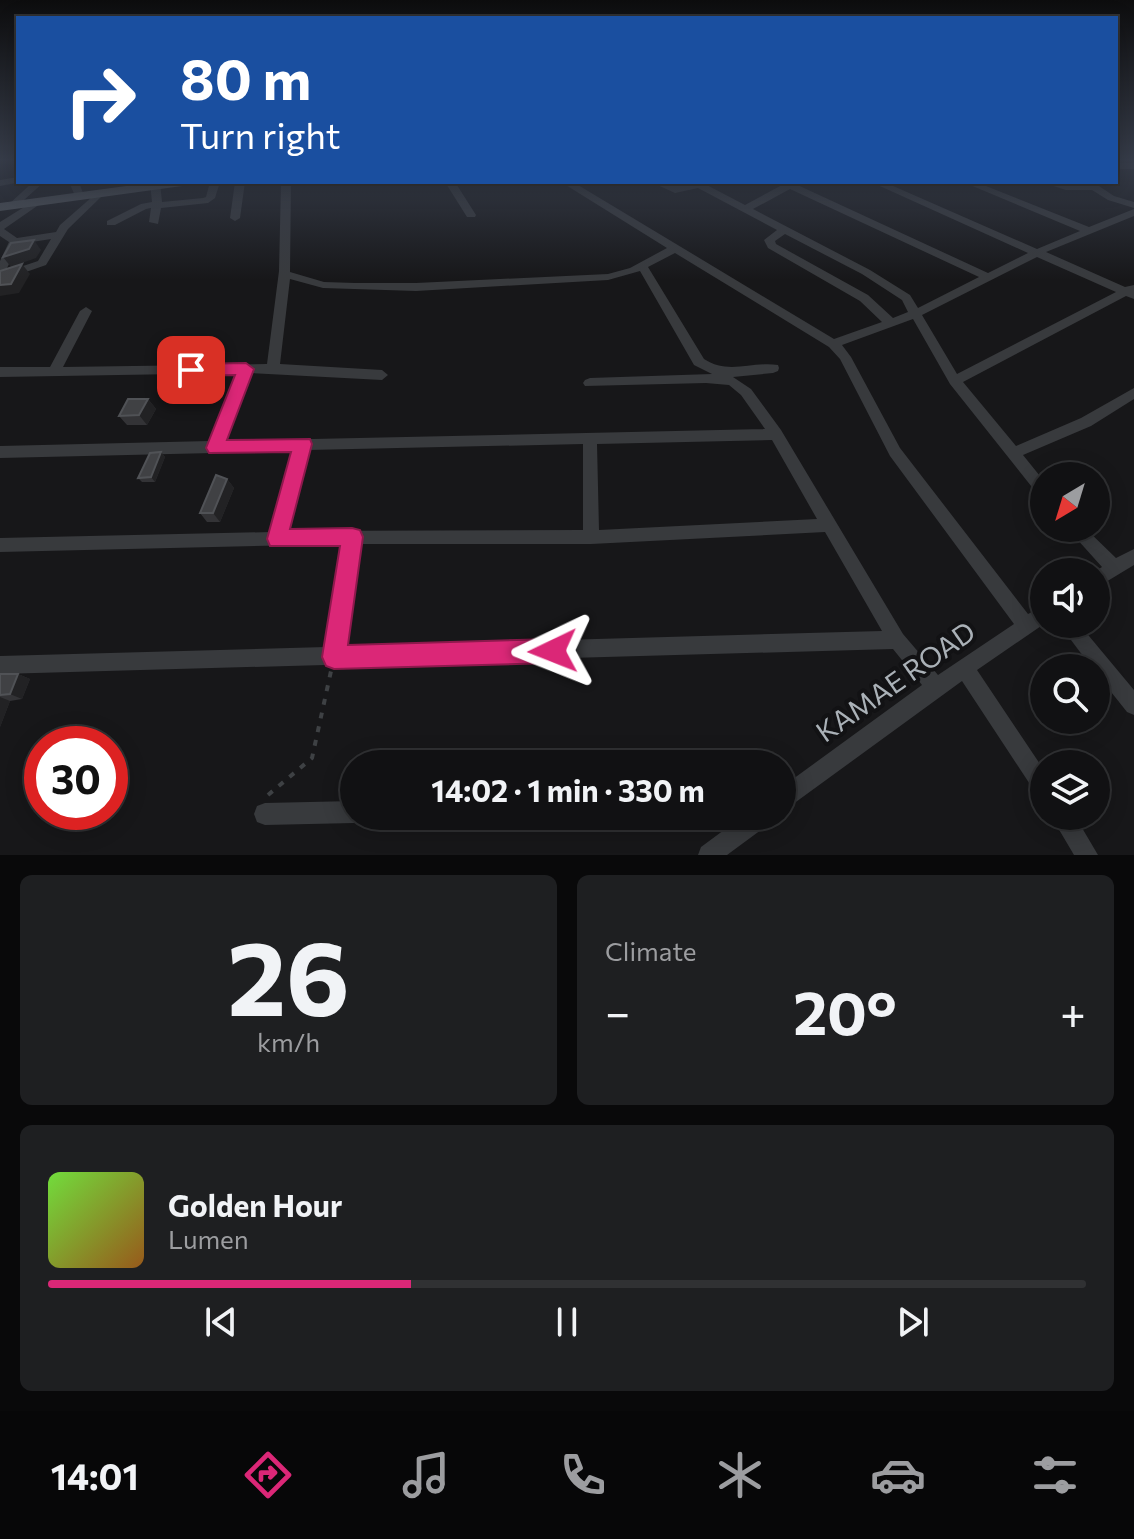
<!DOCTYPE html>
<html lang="en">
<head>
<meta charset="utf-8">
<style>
  body { margin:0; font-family:Commissioner,sans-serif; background:#1e1f21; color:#f1f3f6; height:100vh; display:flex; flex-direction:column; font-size:30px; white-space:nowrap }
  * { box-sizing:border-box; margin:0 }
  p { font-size:26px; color:#9c9da0 }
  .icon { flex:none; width:44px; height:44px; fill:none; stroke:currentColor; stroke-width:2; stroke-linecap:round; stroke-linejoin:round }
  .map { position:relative; height:855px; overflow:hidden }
  .sheet { display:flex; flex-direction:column; gap:20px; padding:20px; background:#09090a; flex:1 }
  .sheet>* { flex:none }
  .top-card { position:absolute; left:16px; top:16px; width:1102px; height:168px; border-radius:0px; box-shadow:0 4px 20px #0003,0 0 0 2px #303133; background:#1a4fa0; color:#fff; overflow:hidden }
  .needle { width:52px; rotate:218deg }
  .fabs { position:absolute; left:1030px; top:462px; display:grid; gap:16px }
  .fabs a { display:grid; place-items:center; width:80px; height:80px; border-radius:50%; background:#111113; box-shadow:0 4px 20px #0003,0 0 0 2px #303133; font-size:40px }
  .speed { position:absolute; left:24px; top:726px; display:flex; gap:16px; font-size:40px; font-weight:700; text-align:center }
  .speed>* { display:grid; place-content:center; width:104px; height:104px; border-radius:50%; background:#111113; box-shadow:0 4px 20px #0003,0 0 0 2px #303133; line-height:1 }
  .speed .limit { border:12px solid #d22; background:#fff; color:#111 }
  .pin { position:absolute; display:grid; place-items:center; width:68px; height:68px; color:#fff; margin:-34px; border-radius:16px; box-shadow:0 4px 12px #0006 }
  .me { position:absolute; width:88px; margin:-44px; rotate:268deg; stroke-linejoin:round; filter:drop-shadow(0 0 6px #0008) }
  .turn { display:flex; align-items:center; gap:28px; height:168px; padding:0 32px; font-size:36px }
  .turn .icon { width:104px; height:104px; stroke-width:2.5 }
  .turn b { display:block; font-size:56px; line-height:68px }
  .big { font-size:60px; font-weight:700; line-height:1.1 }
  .sheet .tile { flex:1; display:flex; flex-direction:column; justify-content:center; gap:12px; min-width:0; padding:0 28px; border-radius:12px; background:#1e1f21 }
  .sheet .dial { align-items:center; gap:0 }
  .dial b { font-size:104px; line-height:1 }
  .song { display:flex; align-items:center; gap:24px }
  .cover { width:96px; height:96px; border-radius:12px; background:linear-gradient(135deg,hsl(100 70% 55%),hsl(30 70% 35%)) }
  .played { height:8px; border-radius:4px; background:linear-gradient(90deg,#db2777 35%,#303133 35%) }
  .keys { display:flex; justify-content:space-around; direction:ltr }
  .heat { display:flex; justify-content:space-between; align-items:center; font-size:44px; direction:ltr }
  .sheet .tiles { flex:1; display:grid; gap:20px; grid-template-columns:1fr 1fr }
  .tile:last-child { grid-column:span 2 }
  .trip { position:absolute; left:340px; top:750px; width:456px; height:80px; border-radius:40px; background:#111113; box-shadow:0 4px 20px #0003,0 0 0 2px #303133; font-weight:700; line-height:80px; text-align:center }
  .menu { display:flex; height:128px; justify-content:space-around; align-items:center; background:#070708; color:#9c9da0 }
  .menu .icon { width:56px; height:56px }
  .menu .on { color:#db2777 }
  .menu b { font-size:36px; color:#f1f3f6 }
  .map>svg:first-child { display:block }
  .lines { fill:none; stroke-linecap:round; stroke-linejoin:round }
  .path { stroke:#3e4144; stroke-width:4; stroke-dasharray:6 8; stroke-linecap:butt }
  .minor { fill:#383a3d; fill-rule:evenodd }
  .major { fill:#54585c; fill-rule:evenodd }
  .wall { fill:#333336 }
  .shaded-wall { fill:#222224 }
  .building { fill:#404144; stroke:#505256; stroke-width:2 }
  .route { fill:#db2777; stroke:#8e194d; stroke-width:2 }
  .labels { text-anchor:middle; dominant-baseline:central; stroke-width:8; stroke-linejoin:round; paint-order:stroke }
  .near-street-label { font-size:28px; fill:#aab1b7; stroke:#121214 }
</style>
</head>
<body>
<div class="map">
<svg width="1134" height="855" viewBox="0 0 1134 855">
  <rect width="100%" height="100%" fill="#171719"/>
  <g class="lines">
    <!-- path -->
    <path class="path" d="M268 795 312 758 331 671"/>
    <!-- minor -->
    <path class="minor" d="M1116 163H1134V169H1116Z
      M18 177V182H21L0 186V180Z
      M33 182H44L15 208H9V204Z
      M69 182H79L84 196 82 198H76Z
      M150 182H160L162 202 203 198 206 197 210 182H220L215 198 208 203 161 208 158 224 149 222 151 208 146 209 115 225H107V221L141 204 152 202Z
      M235 182H245L240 218 235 221 230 218Z
      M281 182H291L290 272 324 282 355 283H416L608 274 630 268 667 248 561 182H573L834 339 882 322 860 301 768 248 764 240 777 230 698 188 675 193 651 182C666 182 676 187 691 184L689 182H701L745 205 782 185 778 182H791L988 273 1028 253 871 182H884L1037 249 1080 231 963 182H976L1089 227 1134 209V216L1046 252 1125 287 1134 285V299L1126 296 963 382 1016 446 1081 418 1134 388V399L1091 426 1023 455 1044 481V498L1039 496 950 384 913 319 842 345 851 357 900 448 1028 614 1044 606V624L977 670 1044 770V798L1037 795 962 681 789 807 782 811V787L922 685 893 649 0 674V656L326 647 343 544 0 552V538L271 532 294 451 0 458V446L210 441 238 373 0 377V367H50L80 311 86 307 92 311 63 367 267 364 279 271ZM790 189 979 277 918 308 910 295 870 270 753 209ZM785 234 862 274 902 300 908 312 893 318 868 295 776 244 775 241ZM675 253 829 347 840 359 890 456 1014 624 938 675 903 634 781 430 751 389 733 377 773 373 778 371 779 368 778 365C752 361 728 375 704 359L648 267ZM1037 257 1116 292 957 374 922 315ZM640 271 694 365 712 374 590 378 585 380 583 383 585 386 706 383 729 385 741 395 765 429 225 441 251 373 382 380 388 375 382 370 280 364 290 279 323 288 416 291 608 280ZM772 440 817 519 599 530 597 444ZM583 444V530L287 531 308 450ZM825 532 882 631 345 646 359 544H591Z
      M445 182H455L476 215 475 217H467Z
      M1041 182 1066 184 1100 182 1099 186 1114 196 1134 202V208L1108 200 1092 190H1066Z
      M100 190 105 193 103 195 68 229 46 265 0 281V261L9 242 0 236V222L37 199 42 202 40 204 4 229 17 238 56 232 60 225ZM51 239 38 261 5 272 19 244Z
      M1067 528H1085L1116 558 1134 549V565L1096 588V572H1094L1102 567Z
      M1059 624H1079L1134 690V715L1127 712 1096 673V668H1092Z
      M354 801V816H363L362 820 354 823 265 825 257 822 254 814 257 806 265 803Z
      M743 816H772L769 824 727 855H698L701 847Z
      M1051 816H1075L1098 855H1074Z"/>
    <!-- major -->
    <path class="major" d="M156 182H188L182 186 0 211V203Z"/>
  </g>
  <!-- wall -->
  <path class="wall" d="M148 399 156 409 147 425H127L119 416Z
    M161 452 165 457 155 482H142L138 478Z
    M227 479 234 488 220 522H207L200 513Z
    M0 674H18L30 679 22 699 10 701 0 727Z"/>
  <!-- shaded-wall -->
  <path class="shaded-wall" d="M34 240 41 250 36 258 11 267 3 257Z
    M22 264 30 274 19 293 0 296V285Z
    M148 399 156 409 147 425 139 415Z
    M161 452 165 457 155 482 151 477Z
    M227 479 234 488 220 522 213 513Z
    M18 674 30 679 22 699 10 694Z
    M0 697 10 701 0 727Z"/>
  <!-- building -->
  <path class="building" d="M34 240 29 249 3 257 11 243Z
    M22 264 11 284 0 285V271Z
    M128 399H148L139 415 119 416Z
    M161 452 151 477 138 478 150 453Z
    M216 475 227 479 213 513H200Z
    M0 674H18L10 694 0 695Z"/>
  <!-- sky -->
  <linearGradient id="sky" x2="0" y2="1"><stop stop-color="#0d0d0e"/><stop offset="0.57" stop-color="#363c49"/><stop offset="1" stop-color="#363c49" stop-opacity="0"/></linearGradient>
  <rect width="1134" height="280" fill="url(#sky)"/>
  <!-- route -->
  <path class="route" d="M246 363 254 369 227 440 310 439 312 444 290 529 352 528 360 530 363 537 348 645 553 639 562 642 565 651 562 659 553 663 334 669 326 666 322 657 340 546H270L267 539 291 452 209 453 206 448 235 375 191 376 182 370 191 364Z"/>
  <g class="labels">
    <!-- near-street labels -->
    <g class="near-street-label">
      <text transform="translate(895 681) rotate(-35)">KAMAE ROAD</text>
    </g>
  </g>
</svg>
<div class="fabs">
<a><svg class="needle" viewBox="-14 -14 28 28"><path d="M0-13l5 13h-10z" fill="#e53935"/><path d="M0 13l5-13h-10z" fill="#9c9da0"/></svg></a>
<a><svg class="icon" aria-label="sound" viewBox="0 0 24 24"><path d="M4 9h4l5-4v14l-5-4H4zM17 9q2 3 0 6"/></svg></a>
<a><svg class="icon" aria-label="search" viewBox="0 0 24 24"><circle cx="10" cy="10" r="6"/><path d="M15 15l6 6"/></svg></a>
<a><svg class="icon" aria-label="layers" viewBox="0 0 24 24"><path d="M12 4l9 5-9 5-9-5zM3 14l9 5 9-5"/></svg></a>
</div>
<div class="speed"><div class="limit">30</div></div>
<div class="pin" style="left:191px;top:370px;background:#d93025"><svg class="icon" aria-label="arrive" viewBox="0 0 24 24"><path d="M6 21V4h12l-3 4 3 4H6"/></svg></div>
<svg class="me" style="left:553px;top:651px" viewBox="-20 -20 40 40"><path d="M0-17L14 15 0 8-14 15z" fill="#db2777" stroke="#fff" stroke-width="4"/></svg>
<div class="trip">14:02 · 1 min · 330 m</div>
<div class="top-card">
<div class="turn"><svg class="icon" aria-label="right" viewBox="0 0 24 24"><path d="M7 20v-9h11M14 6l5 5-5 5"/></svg><div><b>80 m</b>Turn right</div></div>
</div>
</div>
<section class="sheet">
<div class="tiles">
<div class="tile dial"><b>26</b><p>km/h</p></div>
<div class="tile"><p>Climate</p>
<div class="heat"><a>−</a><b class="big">20°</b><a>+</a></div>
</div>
<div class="tile">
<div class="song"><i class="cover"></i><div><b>Golden Hour</b><p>Lumen</p></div></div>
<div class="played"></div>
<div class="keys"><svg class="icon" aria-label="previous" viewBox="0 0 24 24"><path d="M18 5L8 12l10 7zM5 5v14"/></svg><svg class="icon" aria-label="pause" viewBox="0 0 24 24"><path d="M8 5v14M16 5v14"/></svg><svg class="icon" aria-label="next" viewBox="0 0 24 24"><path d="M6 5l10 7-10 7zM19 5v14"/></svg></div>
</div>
</div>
</section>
<nav class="menu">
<b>14:01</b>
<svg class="icon on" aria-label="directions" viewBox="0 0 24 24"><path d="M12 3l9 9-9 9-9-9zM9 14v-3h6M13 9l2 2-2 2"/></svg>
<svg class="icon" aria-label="music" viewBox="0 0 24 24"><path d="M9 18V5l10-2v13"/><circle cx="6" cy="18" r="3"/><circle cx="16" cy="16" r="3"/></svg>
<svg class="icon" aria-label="phone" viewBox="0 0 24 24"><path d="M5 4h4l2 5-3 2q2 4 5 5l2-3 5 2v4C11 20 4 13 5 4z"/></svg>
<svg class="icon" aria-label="climate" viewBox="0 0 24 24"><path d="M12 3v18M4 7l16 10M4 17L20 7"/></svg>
<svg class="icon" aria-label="car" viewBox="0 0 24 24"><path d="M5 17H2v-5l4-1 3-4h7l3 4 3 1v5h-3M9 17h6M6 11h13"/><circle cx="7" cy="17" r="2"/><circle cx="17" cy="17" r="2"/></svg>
<svg class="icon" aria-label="filters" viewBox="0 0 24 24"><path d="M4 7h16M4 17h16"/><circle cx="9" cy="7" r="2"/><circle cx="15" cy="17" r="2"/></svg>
</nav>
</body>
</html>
